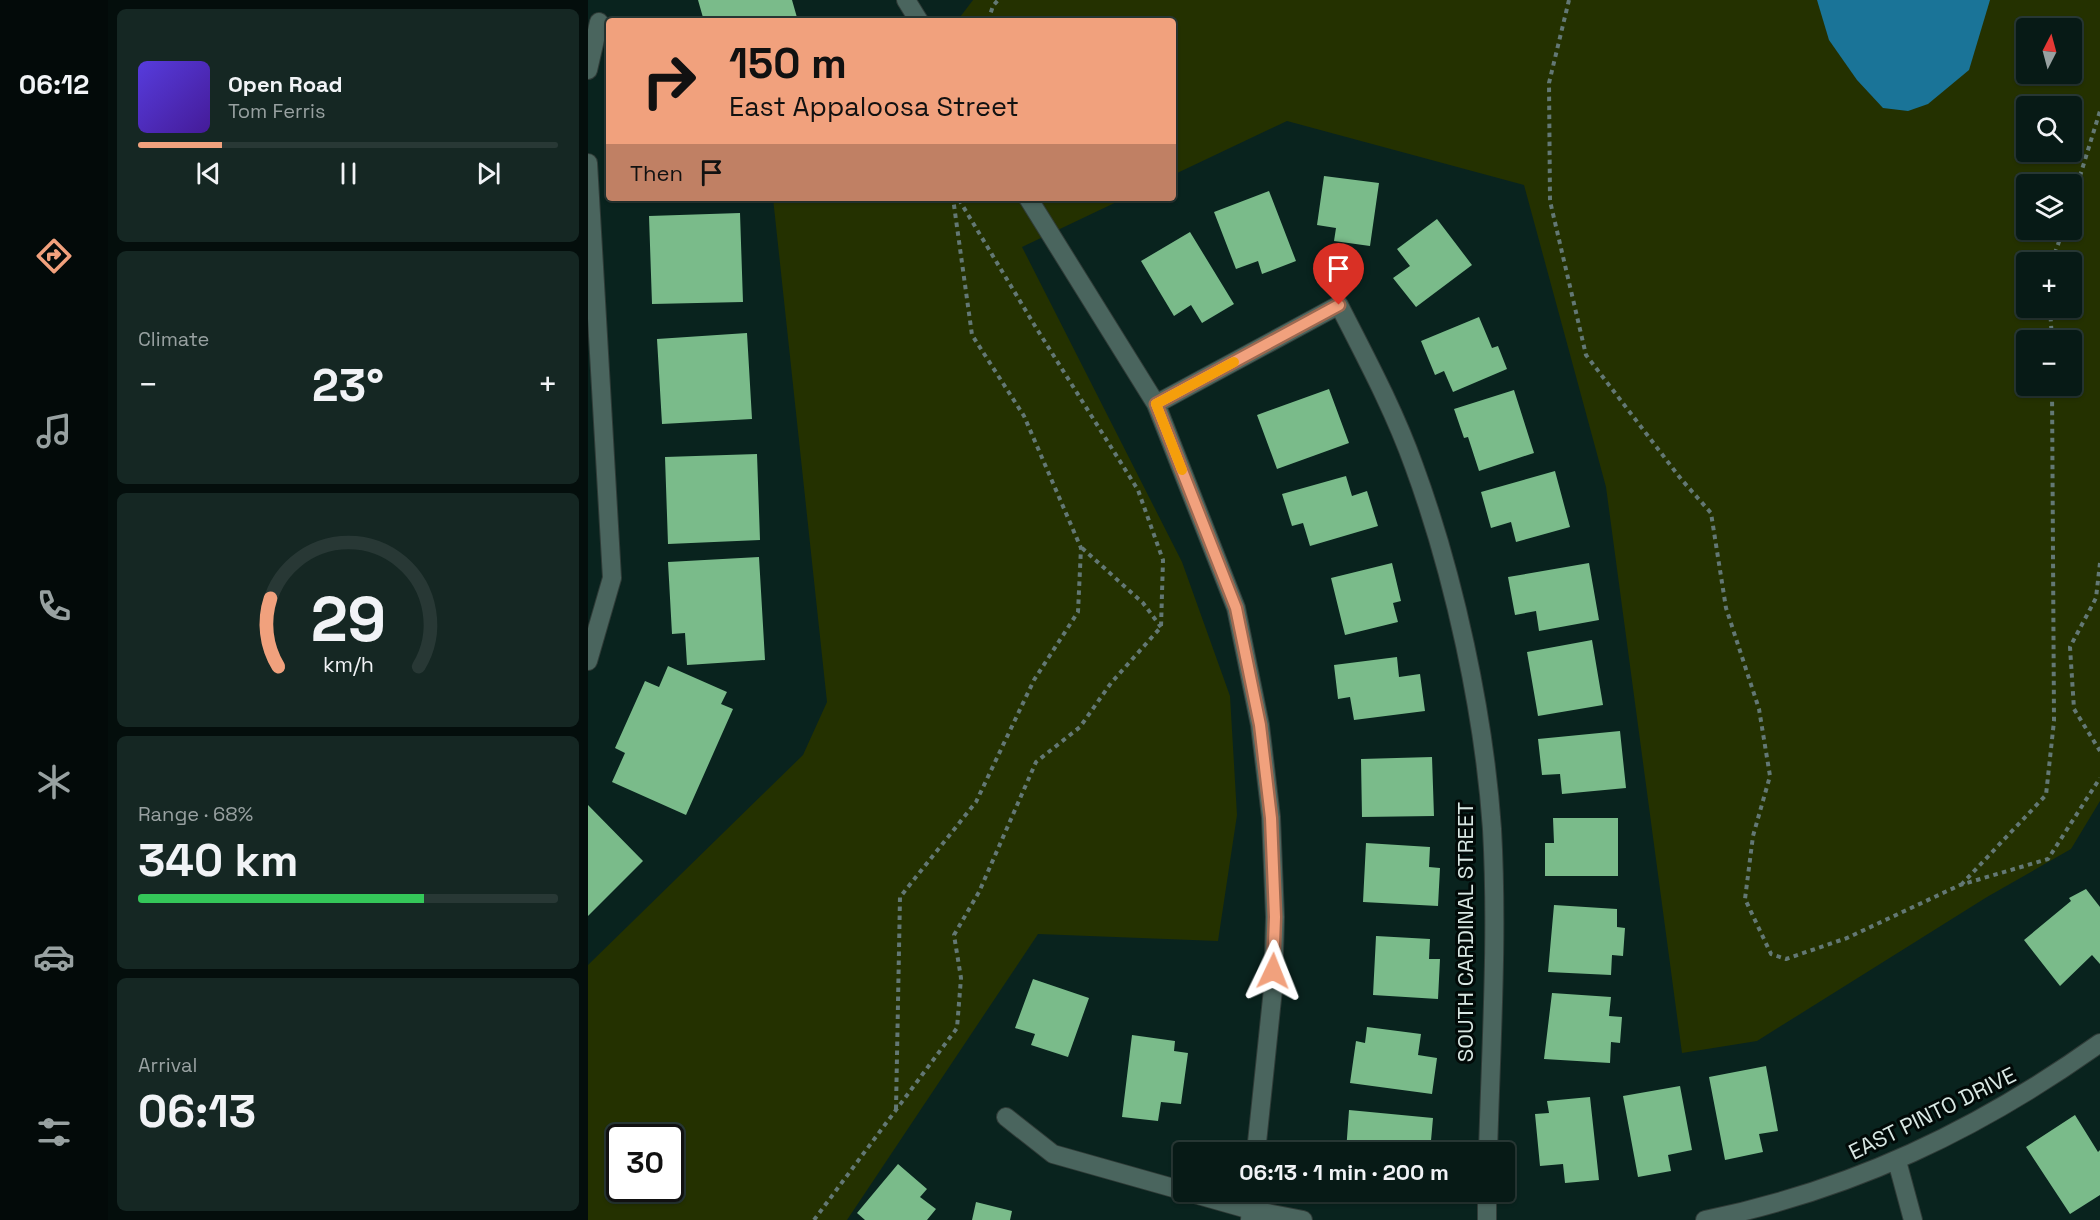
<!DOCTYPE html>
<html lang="en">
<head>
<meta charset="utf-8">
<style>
  body { margin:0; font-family:"Space Grotesk",sans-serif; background:#152723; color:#f1f3f6; height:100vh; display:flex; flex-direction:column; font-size:22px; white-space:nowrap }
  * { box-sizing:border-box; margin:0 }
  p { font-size:20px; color:#98a1a1 }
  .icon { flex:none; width:33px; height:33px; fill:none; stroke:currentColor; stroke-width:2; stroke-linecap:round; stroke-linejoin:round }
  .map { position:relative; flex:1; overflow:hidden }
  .drawer { display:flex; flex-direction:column; gap:9px; padding:9px; background:#040e0c; width:480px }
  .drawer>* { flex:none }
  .hud { position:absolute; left:18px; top:18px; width:570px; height:183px; border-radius:6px; box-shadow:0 2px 4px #0004,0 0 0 2px #283835; background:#f1a17d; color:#111; overflow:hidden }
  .needle { width:39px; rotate:6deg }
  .buttons { position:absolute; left:1428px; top:18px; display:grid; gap:12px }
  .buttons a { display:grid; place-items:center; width:66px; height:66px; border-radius:6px; background:#071a16; box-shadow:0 2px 4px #0004,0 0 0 2px #283835; font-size:30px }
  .speed { position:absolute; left:18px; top:1124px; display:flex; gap:12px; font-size:30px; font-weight:700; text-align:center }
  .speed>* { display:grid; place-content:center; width:78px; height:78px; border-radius:50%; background:#071a16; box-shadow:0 2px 4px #0004,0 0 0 2px #283835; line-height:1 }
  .speed .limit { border:3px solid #111; border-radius:9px; background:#fff; color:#111 }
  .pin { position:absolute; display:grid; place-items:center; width:51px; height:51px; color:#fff; margin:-62px -26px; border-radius:50% 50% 50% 0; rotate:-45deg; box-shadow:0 0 6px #0007 }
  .pin .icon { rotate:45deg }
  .me { position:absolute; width:66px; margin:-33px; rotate:2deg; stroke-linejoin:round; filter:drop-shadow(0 0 4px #0008) }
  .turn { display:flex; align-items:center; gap:21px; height:126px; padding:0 24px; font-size:27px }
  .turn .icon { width:78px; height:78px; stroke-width:2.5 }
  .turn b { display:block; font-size:42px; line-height:51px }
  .then { display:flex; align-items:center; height:57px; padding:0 24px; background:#0003; gap:12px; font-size:22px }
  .big { font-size:45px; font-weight:800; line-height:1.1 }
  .drawer .tile { flex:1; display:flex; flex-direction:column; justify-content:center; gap:9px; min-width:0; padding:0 21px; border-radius:9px; background:#152723 }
  .drawer .dial { align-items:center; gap:0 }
  .dial svg { height:156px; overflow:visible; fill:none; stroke:#283835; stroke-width:7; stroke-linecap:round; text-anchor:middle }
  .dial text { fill:#f1f3f6; stroke:none }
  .song { display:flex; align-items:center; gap:18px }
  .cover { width:72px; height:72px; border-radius:9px; background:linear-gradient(135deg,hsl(250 70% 55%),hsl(260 70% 35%)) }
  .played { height:6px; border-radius:3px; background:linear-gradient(90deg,#f1a17d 20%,#283835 20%) }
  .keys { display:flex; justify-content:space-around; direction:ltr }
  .heat { display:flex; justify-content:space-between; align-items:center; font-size:33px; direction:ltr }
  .charge { height:9px; border-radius:4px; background:linear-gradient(90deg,#34c759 68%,#283835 0) }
  .trip { position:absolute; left:585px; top:1142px; width:342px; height:60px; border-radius:6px; background:#071a16; box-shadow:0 2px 4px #0004,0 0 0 2px #283835; font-weight:800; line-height:60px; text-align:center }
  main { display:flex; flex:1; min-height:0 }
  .menu { display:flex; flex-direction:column; width:108px; justify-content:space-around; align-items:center; background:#030a09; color:#98a1a1 }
  .menu .icon { width:42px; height:42px }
  .menu .on { color:#f1a17d }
  .menu b { font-size:27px; color:#f1f3f6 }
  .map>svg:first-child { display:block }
  .green { fill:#243100; fill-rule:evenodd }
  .water { fill:#1a7498 }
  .building { fill:#7abb8a }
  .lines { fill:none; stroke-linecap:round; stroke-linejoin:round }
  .minor-casing { stroke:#303c38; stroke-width:20 }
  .path { stroke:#637874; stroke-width:4; stroke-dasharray:4.5 4.5; stroke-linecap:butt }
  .minor { stroke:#4a655e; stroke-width:18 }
  .route-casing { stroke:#9d6951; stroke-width:15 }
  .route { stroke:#f1a17d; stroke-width:10 }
  .slow { stroke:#f59e0b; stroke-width:10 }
  .labels { text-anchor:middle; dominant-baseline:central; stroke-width:6; stroke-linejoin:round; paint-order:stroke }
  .street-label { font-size:22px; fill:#d9e8e4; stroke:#020a08 }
</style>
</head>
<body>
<main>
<nav class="menu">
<b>06:12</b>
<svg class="icon on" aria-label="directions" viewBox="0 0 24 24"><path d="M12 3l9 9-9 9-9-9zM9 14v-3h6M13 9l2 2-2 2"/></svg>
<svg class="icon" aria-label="music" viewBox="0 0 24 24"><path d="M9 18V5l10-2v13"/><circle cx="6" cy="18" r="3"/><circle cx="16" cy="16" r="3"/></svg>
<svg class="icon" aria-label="phone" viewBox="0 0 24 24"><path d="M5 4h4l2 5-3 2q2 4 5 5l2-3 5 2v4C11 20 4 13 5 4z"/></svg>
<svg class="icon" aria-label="climate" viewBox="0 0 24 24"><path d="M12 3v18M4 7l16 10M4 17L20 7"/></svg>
<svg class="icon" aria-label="car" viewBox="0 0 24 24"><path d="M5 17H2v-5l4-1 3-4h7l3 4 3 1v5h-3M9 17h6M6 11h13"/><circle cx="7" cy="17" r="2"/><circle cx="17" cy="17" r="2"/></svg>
<svg class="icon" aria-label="filters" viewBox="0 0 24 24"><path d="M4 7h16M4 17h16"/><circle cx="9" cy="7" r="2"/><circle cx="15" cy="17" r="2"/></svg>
</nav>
<section class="drawer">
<div class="tile">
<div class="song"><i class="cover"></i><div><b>Open Road</b><p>Tom Ferris</p></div></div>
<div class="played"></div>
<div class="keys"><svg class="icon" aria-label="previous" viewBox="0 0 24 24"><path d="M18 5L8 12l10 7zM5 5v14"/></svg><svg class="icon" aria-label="pause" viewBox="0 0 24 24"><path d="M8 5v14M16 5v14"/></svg><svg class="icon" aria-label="next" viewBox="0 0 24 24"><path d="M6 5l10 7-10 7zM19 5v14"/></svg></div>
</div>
<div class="tile"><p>Climate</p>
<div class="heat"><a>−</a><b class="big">23°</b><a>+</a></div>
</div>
<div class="tile dial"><svg viewBox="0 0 100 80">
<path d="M14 69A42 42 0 1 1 86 69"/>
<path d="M14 69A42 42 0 0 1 10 34" stroke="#f1a17d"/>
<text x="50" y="56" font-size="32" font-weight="700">29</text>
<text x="50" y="72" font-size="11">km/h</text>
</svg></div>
<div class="tile"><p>Range · 68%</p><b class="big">340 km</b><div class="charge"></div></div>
<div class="tile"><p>Arrival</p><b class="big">06:13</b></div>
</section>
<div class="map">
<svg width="1512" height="1220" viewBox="0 0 1512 1220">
  <rect width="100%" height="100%" fill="#09231e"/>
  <!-- green -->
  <path class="green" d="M385 0H1512V801L1483 849 1399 897 1169 1041 1094 1053 1018 487 936 185 699 121 585 175V21H369ZM1438 28H1484V74H1438ZM1438 106H1484V152H1438ZM1438 184H1484V230H1438ZM1438 262H1484V308H1438ZM1438 340H1484V386H1438Z
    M185 198H537L434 247 594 562 642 696 649 815 630 941 450 934 259 1220H0V965L215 755 239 702ZM32 1137H82V1188H32Z"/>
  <!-- water -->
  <path class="water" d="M1229 0H1402L1381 70 1340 104 1320 111 1295 108 1269 80 1241 40Z"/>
  <!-- building -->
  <path class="building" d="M110 0H204L210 21H116Z
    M736 176 791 183 782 246 746 241 748 228 729 225Z
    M681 191 708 261 674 274 670 261 648 269 626 212Z
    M152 213 155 302 64 304 61 216Z
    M849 219 884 265 828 307 805 278 822 266 809 249Z
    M602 232 646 304 614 323 603 305 586 316 553 261Z
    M891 317 904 348 910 346 919 369 865 392 856 371 847 375 833 341Z
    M159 333 164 419 74 424 69 339Z
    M741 389 761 443 689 469 669 415Z
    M926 390 946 453 891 471 880 437 876 438 866 409Z
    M169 454 172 540 80 544 77 457Z
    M967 471 982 527 928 542 923 522 903 528 893 492Z
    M758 476 764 496 779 491 790 526 722 546 715 523 704 526 694 494Z
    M171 557 177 660 99 665 97 633 84 634 80 562Z
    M804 563 813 601 805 603 810 622 757 635 743 578Z
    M1001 563 1011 620 951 631 948 611 927 615 920 577Z
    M1004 640 1015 705 950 716 939 652Z
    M809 657 811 677 832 674 837 711 766 720 762 697 750 699 746 665Z
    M80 666 139 692 133 704 145 709 98 815 24 782 37 753 27 748 57 681 71 687Z
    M1032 731 1038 788 974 794 972 774 954 775 950 739Z
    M844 757 846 816 774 817 773 759Z
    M0 805 55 861 0 916Z
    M965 818H1030V876H957V843H966Z
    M778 843 842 847 841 867 852 868 850 906 775 902Z
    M1498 889 1512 907V964L1504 955 1472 986 1436 940 1483 901 1481 898Z
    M966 905 1029 909V927L1037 928 1035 956 1024 955 1023 975 960 972Z
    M788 936 842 939 841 959H852L850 999 785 995Z
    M445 979 501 998 480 1057 443 1045 447 1034 427 1028Z
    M964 993 1023 997 1021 1016 1034 1017 1032 1043 1023 1042 1022 1063 956 1059Z
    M779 1027 833 1034 830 1055 849 1058 844 1094 762 1083 768 1041 777 1043Z
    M544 1035 587 1041 586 1051 600 1053 593 1104 573 1102 570 1121 534 1117Z
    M1178 1066 1190 1131 1171 1134 1175 1152 1137 1160 1121 1077Z
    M1092 1086 1104 1150 1080 1155 1083 1171 1050 1177 1035 1096Z
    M1002 1097 1011 1180 977 1183 975 1164 952 1166 947 1114 961 1113 959 1101Z
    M761 1110 845 1118 842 1152H758Z
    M1487 1115 1510 1152 1512 1150V1195L1482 1214 1438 1147Z
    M310 1164 339 1189 332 1197 348 1209 339 1220H277L269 1213Z
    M388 1202 424 1211 422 1220H384Z"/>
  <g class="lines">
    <!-- minor casing -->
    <g class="minor-casing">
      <path id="minor" d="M318 0 331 21
        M0 70 11 22
        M0 163 24 578 0 661
        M440 198 568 404 648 608 672 725 683 817 687 917 685 989 668 1152
        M568 404 751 305C778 358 806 410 826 466 866 575 896 713 904 829 910 936 903 1045 900 1152
        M418 1117 465 1154 596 1191
        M1309 1161 1325 1220
        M596 1191 663 1210 715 1220
        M662 1220 664 1191
        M899 1220V1191
        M1117 1220C1264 1190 1390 1130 1512 1043"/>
    </g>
    <!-- path -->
    <path class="path" d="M981 0 961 83 962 201 998 355 1093 479 1123 513 1138 608 1171 709 1182 776 1165 836 1157 899 1183 954 1198 959 1259 938 1372 885 1460 859 1512 778
      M400 21 405 6 410 0
      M1484 202 1512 111
      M1464 262 1475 230
      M1462 308 1464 340
      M494 548 555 603 573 627
      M1512 563 1508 598 1482 647 1486 709 1512 751
      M1373 885 1458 795 1466 721 1464 386
      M308 1109 312 897 388 802 446 680 490 612 493 548 436 416 384 335 365 198
      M226 1220 369 1028 373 978 366 935 391 892 448 762 492 727 523 683 573 627 575 560 550 490 447 326 370 198"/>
    <!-- minor -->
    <use href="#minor" class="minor"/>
  </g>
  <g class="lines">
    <!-- route casing -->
    <g class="route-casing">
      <path id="route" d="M685 971 687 917 683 818 672 725 648 608 568 404 751 305"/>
    </g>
    <!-- route -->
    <use href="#route" class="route"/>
    <!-- slow -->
    <path class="slow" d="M594 470 568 404 646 362"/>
  </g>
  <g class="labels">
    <!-- street labels -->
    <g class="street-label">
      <text transform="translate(877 932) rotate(-90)">SOUTH CARDINAL STREET</text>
      <text transform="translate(1344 1113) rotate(-26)">EAST PINTO DRIVE</text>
    </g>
  </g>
</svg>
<div class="buttons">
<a><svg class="needle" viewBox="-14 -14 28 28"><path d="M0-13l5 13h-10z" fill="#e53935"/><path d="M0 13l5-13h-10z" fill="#98a1a1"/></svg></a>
<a><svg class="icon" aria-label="search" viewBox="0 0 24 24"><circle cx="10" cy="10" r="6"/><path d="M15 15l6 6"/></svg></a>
<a><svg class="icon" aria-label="layers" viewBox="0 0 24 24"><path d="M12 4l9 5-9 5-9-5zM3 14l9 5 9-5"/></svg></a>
<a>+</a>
<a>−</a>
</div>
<div class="speed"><div class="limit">30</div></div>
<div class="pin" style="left:751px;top:305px;background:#d93025"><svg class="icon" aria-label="arrive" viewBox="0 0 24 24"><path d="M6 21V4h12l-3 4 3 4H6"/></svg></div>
<svg class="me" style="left:685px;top:971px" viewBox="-20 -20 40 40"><path d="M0-17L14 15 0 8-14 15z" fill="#f1a17d" stroke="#fff" stroke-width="4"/></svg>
<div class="trip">06:13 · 1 min · 200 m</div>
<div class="hud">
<div class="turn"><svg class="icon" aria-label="right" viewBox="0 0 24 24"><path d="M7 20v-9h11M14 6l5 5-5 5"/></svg><div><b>150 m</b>East Appaloosa Street</div></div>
<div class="then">Then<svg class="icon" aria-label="arrive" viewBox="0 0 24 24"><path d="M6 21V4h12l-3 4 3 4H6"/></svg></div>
</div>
</div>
</main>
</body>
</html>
